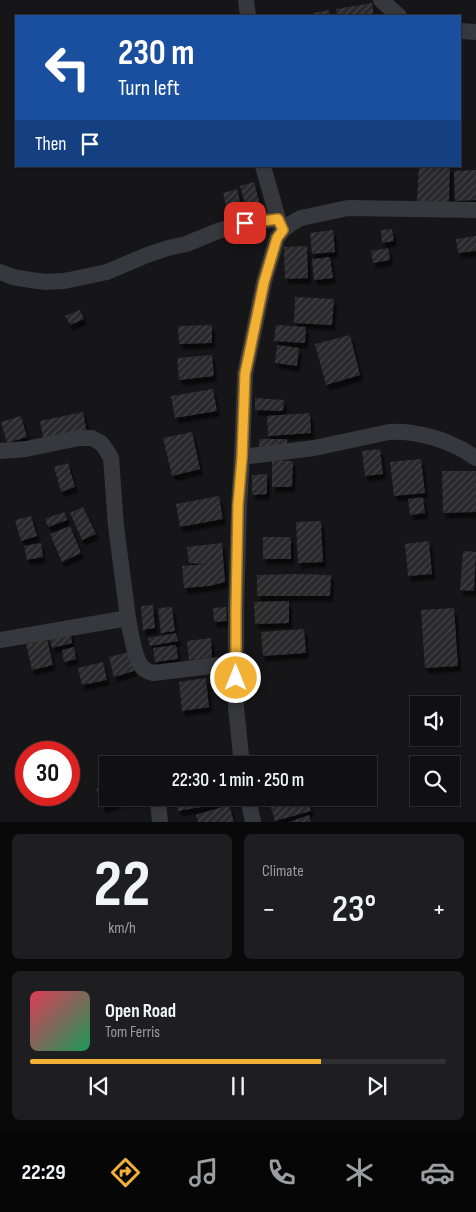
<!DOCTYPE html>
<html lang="en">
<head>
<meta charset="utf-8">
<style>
  body { margin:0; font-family:"Sofia Sans Condensed",sans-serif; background:#1e1e20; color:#f1f3f6; height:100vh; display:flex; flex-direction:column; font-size:19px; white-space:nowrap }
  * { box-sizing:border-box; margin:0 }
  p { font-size:16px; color:#9c9d9f }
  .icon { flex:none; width:28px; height:28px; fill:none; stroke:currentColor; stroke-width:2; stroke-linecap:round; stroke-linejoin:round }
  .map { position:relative; height:822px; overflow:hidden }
  .side { display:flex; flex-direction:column; gap:12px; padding:12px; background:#09090a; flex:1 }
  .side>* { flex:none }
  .top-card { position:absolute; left:15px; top:15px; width:446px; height:152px; border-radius:0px; box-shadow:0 1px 4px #0004,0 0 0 1px #303032; background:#1a4fa0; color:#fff; overflow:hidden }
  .fabs { position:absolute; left:410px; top:696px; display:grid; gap:10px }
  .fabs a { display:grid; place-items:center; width:50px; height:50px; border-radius:0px; background:#101012; box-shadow:0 1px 4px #0004,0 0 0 1px #303032; font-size:25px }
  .speed { position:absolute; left:15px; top:741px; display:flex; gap:10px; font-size:25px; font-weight:700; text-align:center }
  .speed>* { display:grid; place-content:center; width:65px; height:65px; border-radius:50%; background:#101012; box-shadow:0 1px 4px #0004,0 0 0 1px #303032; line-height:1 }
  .speed .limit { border:8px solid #d22; background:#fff; color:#111 }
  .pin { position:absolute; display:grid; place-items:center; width:42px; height:42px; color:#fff; margin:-21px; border-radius:10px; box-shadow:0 2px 8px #0006 }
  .me { position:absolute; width:55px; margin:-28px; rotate:0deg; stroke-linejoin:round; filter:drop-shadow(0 0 4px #0008) }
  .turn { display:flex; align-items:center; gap:18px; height:105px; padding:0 20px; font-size:22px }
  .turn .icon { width:65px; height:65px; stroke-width:2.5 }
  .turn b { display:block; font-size:35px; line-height:42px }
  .then { display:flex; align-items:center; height:48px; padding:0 20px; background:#0003; gap:10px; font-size:19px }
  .big { font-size:38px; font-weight:600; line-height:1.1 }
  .side .widget { flex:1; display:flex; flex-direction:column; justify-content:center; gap:8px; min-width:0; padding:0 18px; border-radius:8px; background:#1e1e20 }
  .side .dial { align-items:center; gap:0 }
  .dial b { font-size:65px; line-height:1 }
  .song { display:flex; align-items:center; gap:15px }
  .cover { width:60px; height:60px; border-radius:8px; background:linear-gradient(135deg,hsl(350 70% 55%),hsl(150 70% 35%)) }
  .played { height:5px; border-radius:2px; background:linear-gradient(90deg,#f2b134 70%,#303032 70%) }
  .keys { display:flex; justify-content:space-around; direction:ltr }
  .heat { display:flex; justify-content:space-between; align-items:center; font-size:28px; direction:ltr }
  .side .tiles { flex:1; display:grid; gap:12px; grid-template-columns:1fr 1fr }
  .widget:last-child { grid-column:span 2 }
  .trip { position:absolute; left:99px; top:756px; width:278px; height:50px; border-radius:0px; background:#101012; box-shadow:0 1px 4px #0004,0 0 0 1px #303032; font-weight:600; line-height:50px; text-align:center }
  .tabs { display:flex; height:80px; justify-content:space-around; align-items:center; background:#060607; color:#9c9d9f }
  .tabs .icon { width:35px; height:35px }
  .tabs .selected { color:#f2b134 }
  .tabs b { font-size:22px; color:#f1f3f6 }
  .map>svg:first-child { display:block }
  .building { fill:url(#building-hatch); filter:url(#shadow) }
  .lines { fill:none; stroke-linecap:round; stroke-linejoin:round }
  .minor { stroke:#37383d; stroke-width:16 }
  .route-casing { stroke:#9d7322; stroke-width:12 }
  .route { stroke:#f2b134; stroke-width:9 }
</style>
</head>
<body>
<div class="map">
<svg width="476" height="822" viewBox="0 0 476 822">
  <defs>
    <pattern id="building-hatch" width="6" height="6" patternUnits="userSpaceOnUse" patternTransform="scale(1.25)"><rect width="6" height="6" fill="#29292c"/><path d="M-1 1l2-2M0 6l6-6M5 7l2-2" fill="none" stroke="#454548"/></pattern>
    <filter id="shadow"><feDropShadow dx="3" dy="5.5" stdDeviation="1" flood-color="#0009"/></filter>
  </defs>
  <rect width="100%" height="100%" fill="#161618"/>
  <!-- building -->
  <path class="building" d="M372 3 374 16H337L336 9Z
    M329 10 330 16H313V13Z
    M419 166 450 167 449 203 417 202Z
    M476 170V200L455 201 454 171Z
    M254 182 262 212 248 215 240 186Z
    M237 189 242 209 228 213 223 193Z
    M392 229 394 241 382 243 381 230Z
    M333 230 335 252 312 254 310 233Z
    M476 236V251L458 253 456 239Z
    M307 246 308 278 285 279 284 247Z
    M388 248 390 260 373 263 371 251Z
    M330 257 333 278 314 280 312 259Z
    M295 297 334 299 332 325 294 323Z
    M80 310 84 319 70 325 65 316Z
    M212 325V343L179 344 178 326Z
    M276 325 306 327 305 343 274 341Z
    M350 335 360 375 326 385 315 344Z
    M277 345 299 348 297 366 275 363Z
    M212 355 214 376 179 380 177 358Z
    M213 389 217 411 175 418 171 396Z
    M255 398 284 400 283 411 255 410Z
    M83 412 87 433 44 442 40 421Z
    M310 413 311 433 268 436 267 416Z
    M21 416 27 437 7 443 1 422Z
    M192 432 200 469 172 476 163 438Z
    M259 439H287V450H259Z
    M380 449 383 474 365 476 362 451Z
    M421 459 425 493 394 496 390 462Z
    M272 460 293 461 292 487H272Z
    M68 463 75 487 61 492 54 467Z
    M442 471H476V512L443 513Z
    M267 474V494L252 495V475Z
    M219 496 223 519 180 527 176 504Z
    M423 497 425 513 410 515 408 499Z
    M83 507 96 534 82 540 70 513Z
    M64 512 67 520 48 527 45 519Z
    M31 516 37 536 21 541 15 520Z
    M321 521 323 562 298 563 296 522Z
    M70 526 81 553 62 562 50 534Z
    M263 537H291V559H263Z
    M429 541 432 574 408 576 405 544Z
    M41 543 43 557 27 560 24 546Z
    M222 543 225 582 209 586 184 588 182 566 207 564 189 563 187 547Z
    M463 551 476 552 474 591 460 590Z
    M295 574 331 575 330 596H257V575Z
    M289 601V623L255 624 254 602Z
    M153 605 155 628 143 630 141 606Z
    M172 607 175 631 161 633 158 608Z
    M226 607 227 621 214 622 213 608Z
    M454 608 458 666 425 668 421 610Z
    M304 629 306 653 263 656 261 632Z
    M70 630 72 643 52 648 49 635Z
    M176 633 178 641 150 646 148 638Z
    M211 638 212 658 189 660 187 641Z
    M47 639 53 665 32 670 26 644Z
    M176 645 178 659 155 662 153 648Z
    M74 647 76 659 64 662 62 650Z
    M129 652 134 671 114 677 109 657Z
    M103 662 107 680 82 685 78 668Z
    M206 678 209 707 182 711 179 682Z
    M108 785V798H118L119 802 103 808 96 789Z
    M175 798H230V802L178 811Z
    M293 798H307L311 811 275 821 270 804Z
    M229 805 234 822H198L196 815Z
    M309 815 311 822H289Z"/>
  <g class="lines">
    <!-- minor -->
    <path class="minor" d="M246 0 248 16
      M381 0 399 16
      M460 31 476 32
      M263 166 278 219 282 228
      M0 272 13 277 31 280 46 282 64 281 107 272 147 255 168 248 186 244 218 231 245 223 278 219
      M0 451 26 449 79 438H92L101 443 107 451 111 458 116 526 128 618C130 630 135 659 142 667 145 670 149 672 153 673L236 663
      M242 457 314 448 389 432C408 430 438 437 455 446 463 449 469 454 476 458
      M0 640 128 618
      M242 765 236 707V610L239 505 242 457 245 374 264 282 277 238 283 230 292 223 301 218 348 208 476 210
      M248 798 253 822
      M158 802 160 822"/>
  </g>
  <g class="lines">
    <!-- route casing -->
    <g class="route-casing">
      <path id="route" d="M236 678V610L238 505 242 457 245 374 264 282 277 238 283 230 278 219 245 223"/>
    </g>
    <!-- route -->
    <use href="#route" class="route"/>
  </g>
</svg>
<div class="fabs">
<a><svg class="icon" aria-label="sound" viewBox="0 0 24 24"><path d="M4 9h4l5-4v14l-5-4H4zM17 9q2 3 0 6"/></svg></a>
<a><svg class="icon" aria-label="search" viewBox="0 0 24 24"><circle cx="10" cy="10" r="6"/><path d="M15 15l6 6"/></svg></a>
</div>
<div class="speed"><div class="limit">30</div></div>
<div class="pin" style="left:245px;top:223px;background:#d93025"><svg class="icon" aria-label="arrive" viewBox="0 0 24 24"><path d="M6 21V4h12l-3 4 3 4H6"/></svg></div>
<svg class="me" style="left:236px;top:678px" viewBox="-20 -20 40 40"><circle r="17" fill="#f2b134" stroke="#fff" stroke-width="3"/><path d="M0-11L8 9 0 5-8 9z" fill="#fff"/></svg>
<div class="trip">22:30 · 1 min · 250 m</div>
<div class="top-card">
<div class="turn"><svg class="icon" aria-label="left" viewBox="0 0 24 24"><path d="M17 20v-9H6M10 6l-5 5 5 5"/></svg><div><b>230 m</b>Turn left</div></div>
<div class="then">Then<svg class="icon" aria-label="arrive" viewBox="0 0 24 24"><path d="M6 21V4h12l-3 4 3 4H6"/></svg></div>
</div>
</div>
<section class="side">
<div class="tiles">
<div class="widget dial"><b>22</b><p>km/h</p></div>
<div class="widget"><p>Climate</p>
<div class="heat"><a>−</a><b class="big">23°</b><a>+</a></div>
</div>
<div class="widget">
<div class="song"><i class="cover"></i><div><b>Open Road</b><p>Tom Ferris</p></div></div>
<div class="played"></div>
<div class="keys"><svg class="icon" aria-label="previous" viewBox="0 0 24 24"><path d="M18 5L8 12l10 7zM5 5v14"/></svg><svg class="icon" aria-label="pause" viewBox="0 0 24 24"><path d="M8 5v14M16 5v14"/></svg><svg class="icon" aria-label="next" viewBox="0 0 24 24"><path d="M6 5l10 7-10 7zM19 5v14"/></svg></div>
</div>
</div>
</section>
<nav class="tabs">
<b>22:29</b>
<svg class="icon selected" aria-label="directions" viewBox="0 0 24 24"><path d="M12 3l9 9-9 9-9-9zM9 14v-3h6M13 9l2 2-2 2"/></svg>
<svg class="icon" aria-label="music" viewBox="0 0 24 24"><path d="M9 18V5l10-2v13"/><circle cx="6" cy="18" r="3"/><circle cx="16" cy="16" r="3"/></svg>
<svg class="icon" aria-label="phone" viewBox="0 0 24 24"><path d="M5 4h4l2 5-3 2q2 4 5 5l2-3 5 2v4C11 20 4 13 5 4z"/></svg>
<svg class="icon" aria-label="climate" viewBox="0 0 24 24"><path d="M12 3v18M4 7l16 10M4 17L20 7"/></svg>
<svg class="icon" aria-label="car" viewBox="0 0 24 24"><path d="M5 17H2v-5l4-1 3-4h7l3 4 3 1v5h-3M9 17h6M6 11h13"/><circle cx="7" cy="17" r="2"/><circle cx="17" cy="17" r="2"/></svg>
</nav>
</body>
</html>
